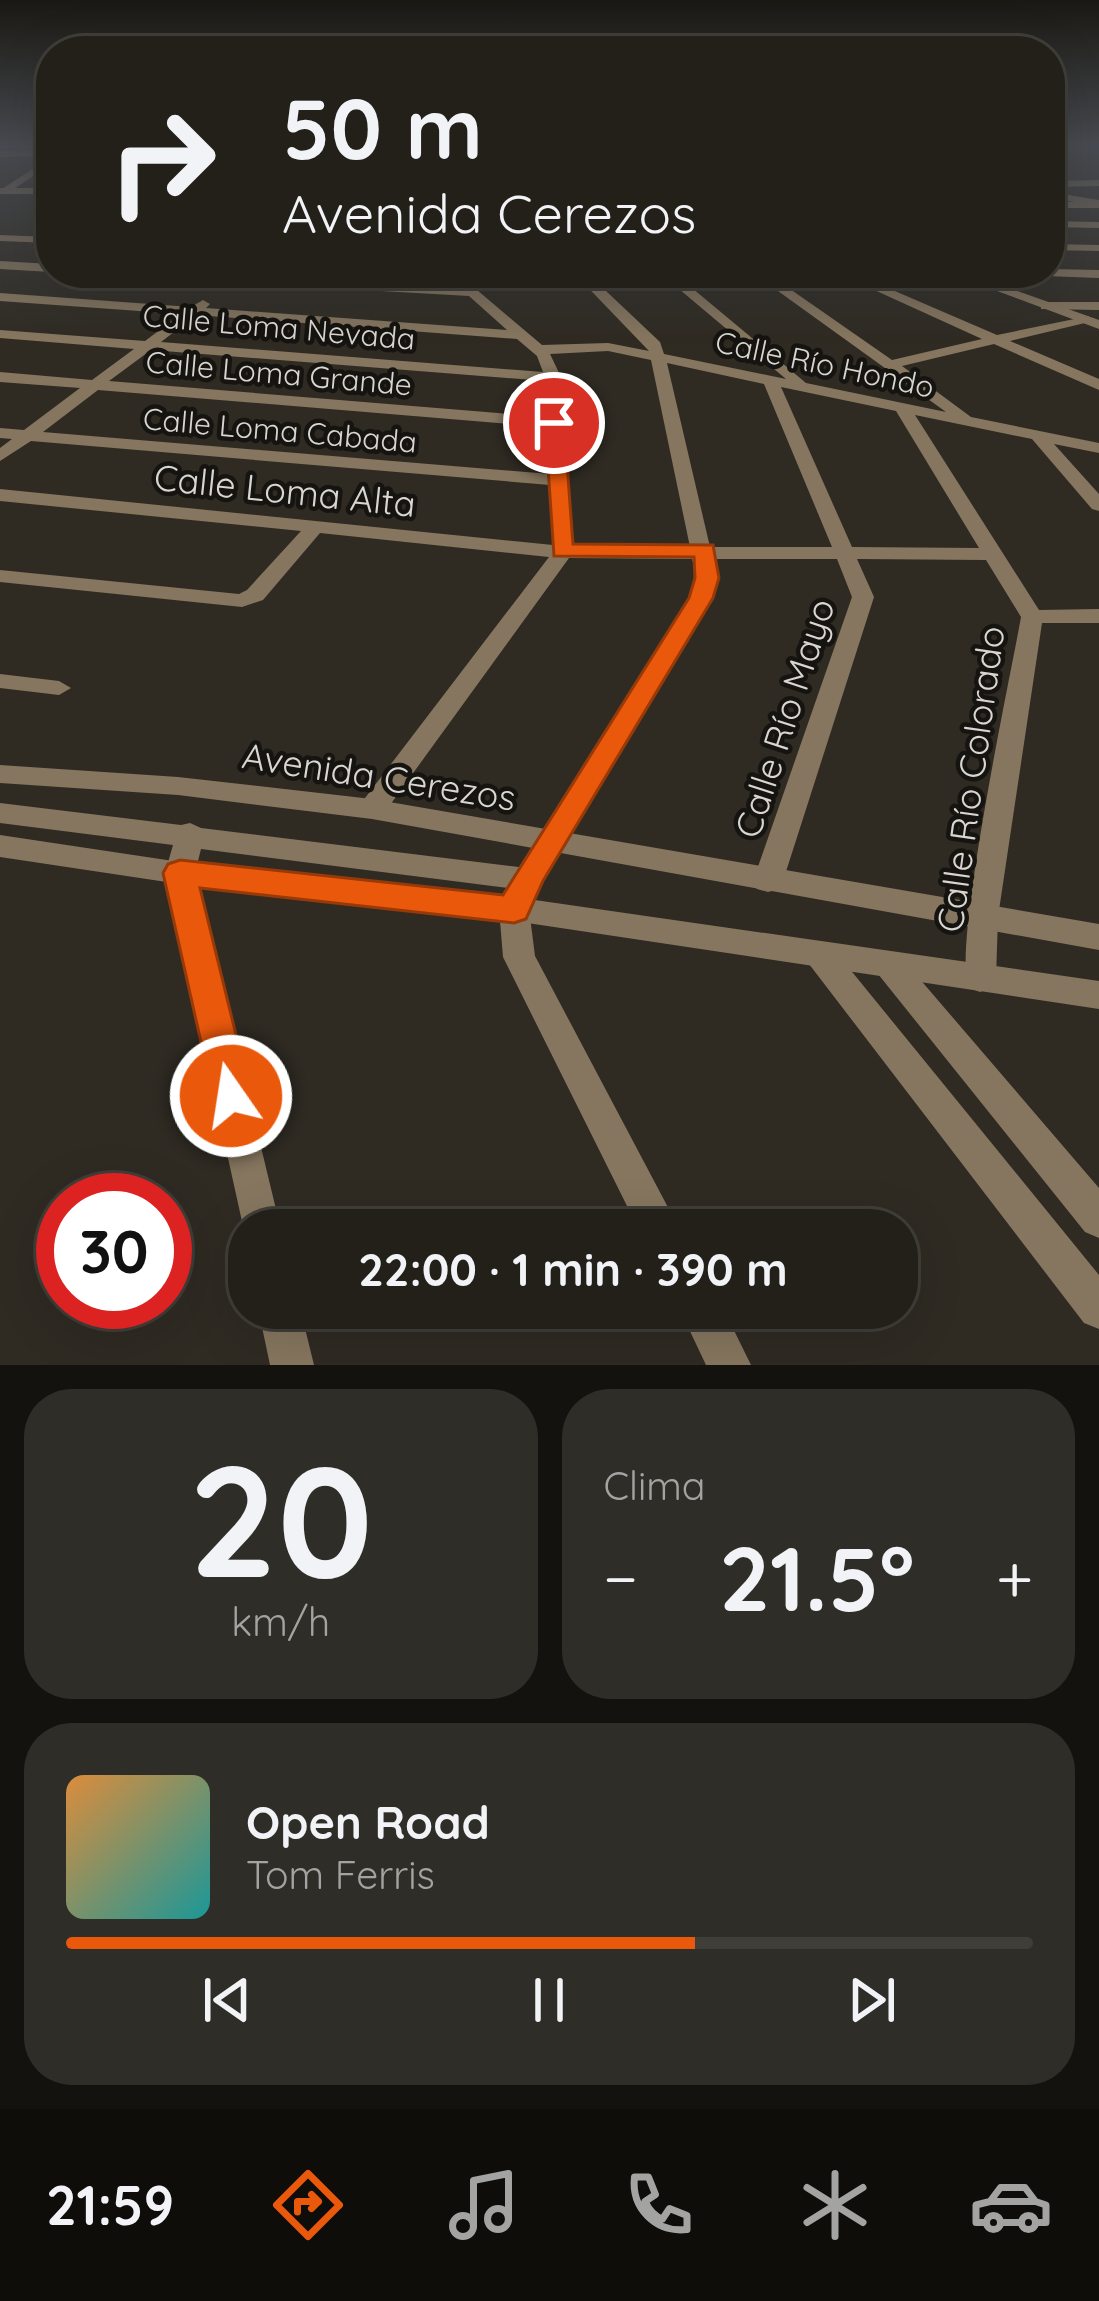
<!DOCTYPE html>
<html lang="es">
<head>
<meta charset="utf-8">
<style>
  body { margin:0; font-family:Quicksand,sans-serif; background:#2f2d27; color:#f1f3f6; height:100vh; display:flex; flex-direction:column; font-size:45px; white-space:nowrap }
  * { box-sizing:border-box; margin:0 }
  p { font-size:39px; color:#a3a3a2 }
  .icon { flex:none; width:66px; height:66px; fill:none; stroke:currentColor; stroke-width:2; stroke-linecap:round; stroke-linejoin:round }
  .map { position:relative; height:1365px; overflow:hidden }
  .details { display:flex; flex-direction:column; gap:24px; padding:24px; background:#13120e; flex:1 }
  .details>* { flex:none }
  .banner { position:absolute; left:36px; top:36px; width:1029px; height:252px; border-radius:48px; box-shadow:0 12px 48px #0002,0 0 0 3px #403e39; background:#23201a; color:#f1f3f6; overflow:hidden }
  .speed { position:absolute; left:36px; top:1173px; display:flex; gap:24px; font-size:60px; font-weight:700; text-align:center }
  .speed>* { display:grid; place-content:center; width:156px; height:156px; border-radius:50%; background:#23201a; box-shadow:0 12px 48px #0002,0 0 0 3px #403e39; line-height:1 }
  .speed .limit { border:18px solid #d22; background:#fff; color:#111 }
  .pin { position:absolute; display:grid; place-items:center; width:102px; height:102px; color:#fff; margin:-51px; border:6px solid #fff; border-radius:50%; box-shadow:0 3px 12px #0007 }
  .me { position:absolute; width:132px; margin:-66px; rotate:347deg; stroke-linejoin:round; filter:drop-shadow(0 0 9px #0008) }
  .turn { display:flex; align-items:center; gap:42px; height:252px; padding:0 48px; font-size:54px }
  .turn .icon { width:156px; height:156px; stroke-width:2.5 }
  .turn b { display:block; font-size:84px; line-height:102px }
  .big { font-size:90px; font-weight:800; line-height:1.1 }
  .details .card { flex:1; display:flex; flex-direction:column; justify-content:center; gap:18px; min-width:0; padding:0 42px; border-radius:48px; background:#2f2d27 }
  .details .dial { align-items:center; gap:0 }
  .dial b { font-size:156px; line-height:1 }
  .song { display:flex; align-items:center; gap:36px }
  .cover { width:144px; height:144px; border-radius:18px; background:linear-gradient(135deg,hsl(30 70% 55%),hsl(180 70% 35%)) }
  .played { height:12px; border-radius:6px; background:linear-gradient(90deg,#ea580c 65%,#403e39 65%) }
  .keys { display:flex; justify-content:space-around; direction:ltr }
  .heat { display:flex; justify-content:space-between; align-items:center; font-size:66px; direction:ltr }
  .details .tiles { flex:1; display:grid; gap:24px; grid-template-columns:1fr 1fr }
  .card:last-child { grid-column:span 2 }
  .trip { position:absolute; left:228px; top:1209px; width:690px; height:120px; border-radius:48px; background:#23201a; box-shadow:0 12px 48px #0002,0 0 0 3px #403e39; font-weight:800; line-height:120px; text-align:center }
  .menu { display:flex; height:192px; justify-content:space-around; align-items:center; background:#0e0d0a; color:#a3a3a2 }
  .menu .icon { width:84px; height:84px }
  .menu .current { color:#ea580c }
  .menu b { font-size:54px; color:#f1f3f6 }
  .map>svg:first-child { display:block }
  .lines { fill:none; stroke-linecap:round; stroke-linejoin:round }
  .minor { fill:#86765f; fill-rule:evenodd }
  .tertiary { fill:#86765f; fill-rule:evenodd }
  .route { fill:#ea580c; stroke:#983908; stroke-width:3 }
  .labels { text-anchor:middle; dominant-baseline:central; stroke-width:9; stroke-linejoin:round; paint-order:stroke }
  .far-street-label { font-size:30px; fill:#d9d6d1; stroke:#161410 }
  .street-label { font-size:36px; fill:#d9d6d1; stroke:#161410 }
</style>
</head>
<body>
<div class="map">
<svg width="1099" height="1365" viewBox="0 0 1099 1365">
  <rect width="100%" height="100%" fill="#2f2b23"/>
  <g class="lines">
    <!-- minor -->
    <path class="minor" d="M1050 147H1060L1050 151Z
      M51 150V156L0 157V151Z
      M51 157V164L8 193H2V189Z
      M1099 180V186L1050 187V181Z
      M1050 202H1099V208H1050Z
      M1050 221 1099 222V228L1050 227Z
      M0 235 51 237V243L0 241Z
      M1050 244 1099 245V251L1050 250Z
      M0 261 51 264V272L0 269Z
      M1050 269 1099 270V278L1046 276Z
      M131 273H200L460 288 444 273H457L542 345 608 343 649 351 574 273H587L660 342 664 354 786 379 660 273H674L806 383 946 412 753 273H767L892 360 982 339 837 273H853L997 335 1089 316V322L1010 341 1099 379V390L994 344 902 366 971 417 1099 443V453L1054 444 1099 494V511L1092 509 1032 439 915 415 1039 610 1099 609V623H1042L998 917 996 978 991 988 980 992 969 988C951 952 1011 674 1021 617L986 560 857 559 874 597 783 881 779 889 768 892 757 889 753 881 852 597 837 559H713L717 578 712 598 541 882 529 909 535 956 680 1230H639L503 957 499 909 508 888 201 849 195 873 281 1230H249L247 1244 165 873 173 845 0 823V803L181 825 190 823 201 828 519 867 690 598 697 578 692 559 569 558 382 816H362L358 809 362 802 549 557 320 533 263 600 242 607 0 582V570L239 594 247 590 301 531 0 501V489L553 545 550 485 31 441 0 461V448L12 439 0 438V428L24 430 80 388 0 382V372L92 380 134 349 0 338V330L145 341 181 314 0 301V293L191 307 203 300 210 304 206 308 507 330 469 296 137 277ZM196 315 517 339 537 356 543 372 161 342ZM151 350 546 381 547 417 109 381ZM608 351 651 360 690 547 573 546 561 377 550 354ZM667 363 764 384 832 547H710ZM781 387 896 411 979 548 852 547ZM98 390 548 427 550 474 43 432Z
      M1046 302H1099V310L1041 309V303Z
      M0 674 59 681 71 688 59 695 0 688Z
      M820 942 831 946 1099 1275V1329L1084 1323 809 964 804 955 809 946Z
      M889 952 900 956 1099 1188V1238L1085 1232 878 974 873 965 878 956Z
      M258 1308H300L314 1365H270Z
      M679 1308H723L751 1365H706Z"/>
    <!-- tertiary -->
    <path class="tertiary" d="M0 188H51V194H0Z
      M1050 192 1099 200V206L1050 198Z
      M949 273H967L1099 320V329Z
      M0 765 178 777 372 799 1099 924V950L372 819 178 795 0 783Z
      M0 835 180 862 514 897 1099 981V1009L514 921 180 884 0 857Z"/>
  </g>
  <!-- sky -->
  <linearGradient id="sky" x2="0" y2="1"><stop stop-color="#1a1813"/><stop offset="0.43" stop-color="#474a50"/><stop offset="1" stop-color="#474a50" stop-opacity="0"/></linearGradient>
  <rect width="1099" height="339" fill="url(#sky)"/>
  <!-- route -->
  <path class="route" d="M554 417 564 423 573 544 713 545 719 578 713 598 543 881 526 919 514 923 200 888 251 1096 245 1109 231 1115 216 1109 163 873 168 864 180 860 503 895 689 598 695 578 694 557 554 556 545 423Z"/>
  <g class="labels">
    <!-- far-street labels -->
    <g class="far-street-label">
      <text transform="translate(279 327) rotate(5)">Calle Loma Nevada</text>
      <text transform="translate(825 364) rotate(12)">Calle Río Hondo</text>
      <text transform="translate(279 373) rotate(5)">Calle Loma Grande</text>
      <text transform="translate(280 430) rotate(5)">Calle Loma Cabada</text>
    </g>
    <!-- street labels -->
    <g class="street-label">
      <text transform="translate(285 490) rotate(6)">Calle Loma Alta</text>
      <text transform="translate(784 718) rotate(-72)">Calle Río Mayo</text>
      <text transform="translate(379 776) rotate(9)">Avenida Cerezos</text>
      <text transform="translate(970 779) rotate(-82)">Calle Río Colorado</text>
    </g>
  </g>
</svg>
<div class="speed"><div class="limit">30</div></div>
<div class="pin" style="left:554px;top:423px;background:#d93025"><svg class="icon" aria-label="arrive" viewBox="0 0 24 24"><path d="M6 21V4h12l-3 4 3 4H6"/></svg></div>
<svg class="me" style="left:231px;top:1096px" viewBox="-20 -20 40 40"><circle r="17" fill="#ea580c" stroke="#fff" stroke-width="3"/><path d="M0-11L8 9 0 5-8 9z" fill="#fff"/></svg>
<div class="trip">22:00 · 1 min · 390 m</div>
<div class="banner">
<div class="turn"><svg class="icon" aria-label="right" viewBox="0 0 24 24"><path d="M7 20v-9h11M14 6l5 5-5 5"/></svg><div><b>50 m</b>Avenida Cerezos</div></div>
</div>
</div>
<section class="details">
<div class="tiles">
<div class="card dial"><b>20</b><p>km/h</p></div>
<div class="card"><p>Clima</p>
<div class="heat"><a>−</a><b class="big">21.5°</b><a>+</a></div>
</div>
<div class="card">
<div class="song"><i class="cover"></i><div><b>Open Road</b><p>Tom Ferris</p></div></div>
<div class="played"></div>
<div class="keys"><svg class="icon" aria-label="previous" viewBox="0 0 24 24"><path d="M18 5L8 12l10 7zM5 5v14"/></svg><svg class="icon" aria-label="pause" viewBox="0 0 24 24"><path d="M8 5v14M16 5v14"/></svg><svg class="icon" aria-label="next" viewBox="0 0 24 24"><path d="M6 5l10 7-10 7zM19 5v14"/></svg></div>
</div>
</div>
</section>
<nav class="menu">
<b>21:59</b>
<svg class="icon current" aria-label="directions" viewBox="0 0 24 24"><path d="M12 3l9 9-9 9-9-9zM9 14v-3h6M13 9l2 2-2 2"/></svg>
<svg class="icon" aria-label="music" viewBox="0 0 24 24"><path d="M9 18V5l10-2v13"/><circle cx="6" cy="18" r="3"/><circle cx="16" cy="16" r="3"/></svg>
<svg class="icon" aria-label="phone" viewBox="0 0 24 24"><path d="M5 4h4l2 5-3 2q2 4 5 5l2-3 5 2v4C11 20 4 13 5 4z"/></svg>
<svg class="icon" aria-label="climate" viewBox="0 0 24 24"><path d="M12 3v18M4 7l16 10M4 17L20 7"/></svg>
<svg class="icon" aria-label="car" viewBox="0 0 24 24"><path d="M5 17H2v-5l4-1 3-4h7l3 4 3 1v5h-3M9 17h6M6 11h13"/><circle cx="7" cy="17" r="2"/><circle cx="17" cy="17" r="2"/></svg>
</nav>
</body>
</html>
